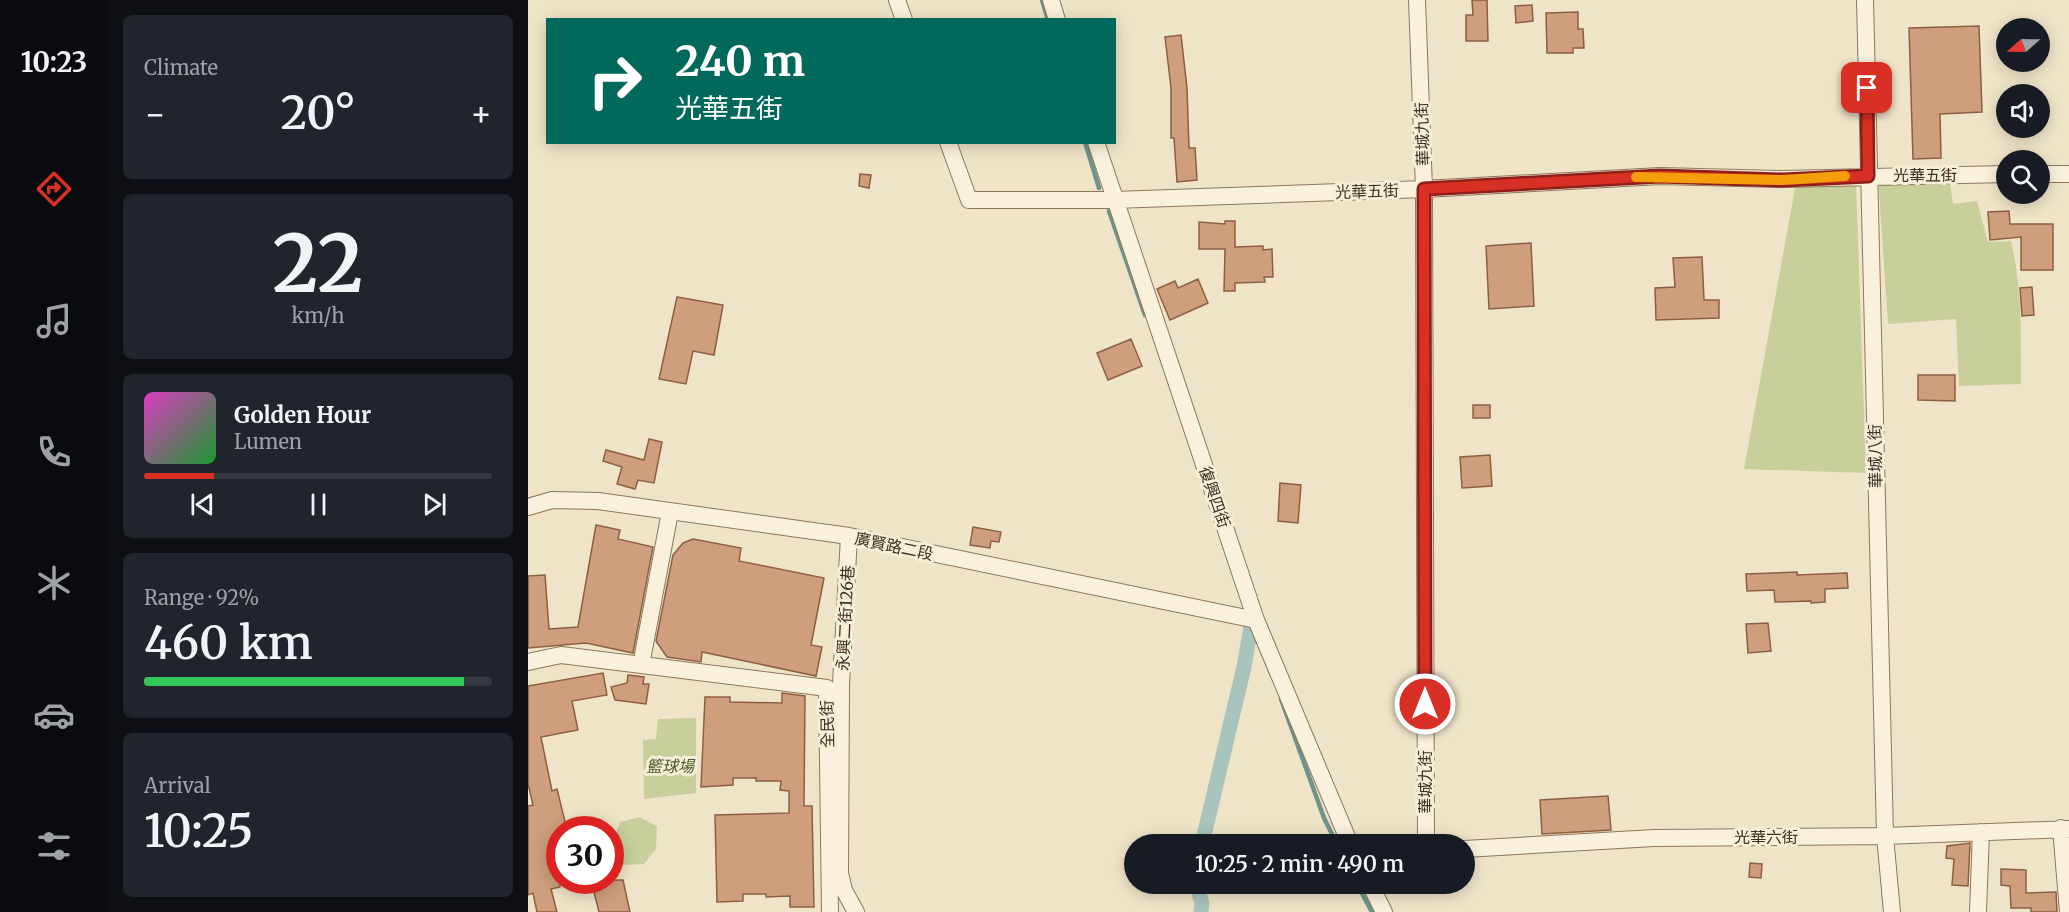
<!DOCTYPE html>
<html lang="en">
<head>
<meta charset="utf-8">
<style>
  body { margin:0; font-family:Merriweather,"Noto Sans TC",serif; background:#20242c; color:#f1f3f6; height:100vh; display:flex; flex-direction:column; font-size:22px; white-space:nowrap }
  * { box-sizing:border-box; margin:0 }
  p { font-size:20px; color:#9ea1a6 }
  .icon { flex:none; width:33px; height:33px; fill:none; stroke:currentColor; stroke-width:2; stroke-linecap:round; stroke-linejoin:round }
  .map { position:relative; flex:1; overflow:hidden }
  .details { display:flex; flex-direction:column; gap:15px; padding:15px; background:#0d0f14; width:420px }
  .details>* { flex:none }
  .banner { position:absolute; left:18px; top:18px; width:570px; height:126px; border-radius:0px; box-shadow:0 3px 15px #0003; background:#00695c; color:#fff; overflow:hidden }
  .needle { width:39px; rotate:250deg }
  .fabs { position:absolute; left:1468px; top:18px; display:grid; gap:12px }
  .fabs a { display:grid; place-items:center; width:54px; height:54px; border-radius:50%; background:#171b24; box-shadow:0 3px 15px #0003; font-size:30px }
  .speed { position:absolute; left:18px; top:816px; display:flex; gap:12px; font-size:30px; font-weight:700; text-align:center }
  .speed>* { display:grid; place-content:center; width:78px; height:78px; border-radius:50%; background:#171b24; box-shadow:0 3px 15px #0003; line-height:1 }
  .speed .limit { border:9px solid #d22; background:#fff; color:#111 }
  .pin { position:absolute; display:grid; place-items:center; width:51px; height:51px; color:#fff; margin:-26px; border-radius:12px; box-shadow:0 3px 9px #0006 }
  .me { position:absolute; width:66px; margin:-33px; rotate:0deg; stroke-linejoin:round; filter:drop-shadow(0 0 4px #0008) }
  .turn { display:flex; align-items:center; gap:21px; height:126px; padding:0 30px; font-size:27px }
  .turn .icon { width:78px; height:78px; stroke-width:2.5 }
  .turn b { display:block; font-size:42px; line-height:51px }
  .big { font-size:45px; font-weight:600; line-height:1.1 }
  .details .widget { flex:1; display:flex; flex-direction:column; justify-content:center; gap:9px; min-width:0; padding:0 21px; border-radius:9px; background:#20242c }
  .details .dial { align-items:center; gap:0 }
  .dial b { font-size:78px; line-height:1 }
  .song { display:flex; align-items:center; gap:18px }
  .cover { width:72px; height:72px; border-radius:9px; background:linear-gradient(135deg,hsl(310 70% 55%),hsl(130 70% 35%)) }
  .played { height:6px; border-radius:3px; background:linear-gradient(90deg,#d93025 20%,#363941 20%) }
  .keys { display:flex; justify-content:space-around; direction:ltr }
  .heat { display:flex; justify-content:space-between; align-items:center; font-size:33px; direction:ltr }
  .charge { height:9px; border-radius:4px; background:linear-gradient(90deg,#34c759 92%,#363941 0) }
  .trip { position:absolute; left:596px; top:834px; width:351px; height:60px; border-radius:30px; background:#171b24; box-shadow:0 3px 15px #0003; font-weight:600; line-height:60px; text-align:center }
  main { display:flex; flex:1; min-height:0 }
  .tab-bar { display:flex; flex-direction:column; width:108px; justify-content:space-around; align-items:center; background:#090b0e; color:#9ea1a6 }
  .tab-bar .icon { width:42px; height:42px }
  .tab-bar .selected { color:#d93025 }
  .tab-bar b { font-size:27px; color:#f1f3f6 }
  .map>svg:first-child { display:block }
  .green { fill:#c9cf9b }
  .lines { fill:none; stroke-linecap:round; stroke-linejoin:round }
  .stream { stroke:#6f938a; stroke-width:4.5 }
  .canal { stroke:#a9c4bc; stroke-width:15 }
  .building { fill:#cf9f7d; stroke:#8d5f41; stroke-width:1.5 }
  .minor-casing { stroke:#8d765c; stroke-width:18 }
  .minor { stroke:#faf1dc; stroke-width:16 }
  .route-casing { stroke:#8d1f18; stroke-width:15 }
  .route { stroke:#d93025; stroke-width:10 }
  .slow { stroke:#f59e0b; stroke-width:10 }
  .labels { text-anchor:middle; dominant-baseline:central; stroke-width:6; stroke-linejoin:round; paint-order:stroke }
  .street-label { font-size:16px; fill:#3d2e20; stroke:#f7eed8 }
  .park-label { font-size:16px; font-style:italic; fill:#4d5a26; stroke:#f7eed8 }
</style>
</head>
<body>
<main>
<nav class="tab-bar">
<b>10:23</b>
<svg class="icon selected" aria-label="directions" viewBox="0 0 24 24"><path d="M12 3l9 9-9 9-9-9zM9 14v-3h6M13 9l2 2-2 2"/></svg>
<svg class="icon" aria-label="music" viewBox="0 0 24 24"><path d="M9 18V5l10-2v13"/><circle cx="6" cy="18" r="3"/><circle cx="16" cy="16" r="3"/></svg>
<svg class="icon" aria-label="phone" viewBox="0 0 24 24"><path d="M5 4h4l2 5-3 2q2 4 5 5l2-3 5 2v4C11 20 4 13 5 4z"/></svg>
<svg class="icon" aria-label="climate" viewBox="0 0 24 24"><path d="M12 3v18M4 7l16 10M4 17L20 7"/></svg>
<svg class="icon" aria-label="car" viewBox="0 0 24 24"><path d="M5 17H2v-5l4-1 3-4h7l3 4 3 1v5h-3M9 17h6M6 11h13"/><circle cx="7" cy="17" r="2"/><circle cx="17" cy="17" r="2"/></svg>
<svg class="icon" aria-label="filters" viewBox="0 0 24 24"><path d="M4 7h16M4 17h16"/><circle cx="9" cy="7" r="2"/><circle cx="15" cy="17" r="2"/></svg>
</nav>
<section class="details">
<div class="widget"><p>Climate</p>
<div class="heat"><a>−</a><b class="big">20°</b><a>+</a></div>
</div>
<div class="widget dial"><b>22</b><p>km/h</p></div>
<div class="widget">
<div class="song"><i class="cover"></i><div><b>Golden Hour</b><p>Lumen</p></div></div>
<div class="played"></div>
<div class="keys"><svg class="icon" aria-label="previous" viewBox="0 0 24 24"><path d="M18 5L8 12l10 7zM5 5v14"/></svg><svg class="icon" aria-label="pause" viewBox="0 0 24 24"><path d="M8 5v14M16 5v14"/></svg><svg class="icon" aria-label="next" viewBox="0 0 24 24"><path d="M6 5l10 7-10 7zM19 5v14"/></svg></div>
</div>
<div class="widget"><p>Range · 92%</p><b class="big">460 km</b><div class="charge"></div></div>
<div class="widget"><p>Arrival</p><b class="big">10:25</b></div>
</section>
<div class="map">
<svg width="1541" height="912" viewBox="0 0 1541 912">
  <rect width="100%" height="100%" fill="#f0e4c8"/>
  <!-- green -->
  <path class="green" d="M1421 176 1425 204 1449 201 1460 242 1483 241C1494 288 1493 335 1493 384L1431 386 1428 319 1360 324 1350 177Z
    M1268 183H1328L1338 473 1216 469Z
    M168 718V793L116 799 115 740 128 739 130 719Z
    M111 817 129 826 128 849 116 864 94 865 85 841 92 822Z"/>
  <g class="lines">
    <!-- stream -->
    <path class="stream" d="M514 0 520 20
      M557 142 571 188
      M581 211 617 315
      M753 699 796 818 809 844
      M829 884 844 912"/>
    <!-- canal -->
    <path class="canal" d="M674 844 716 667 724 621
      M668 884 674 903 673 912"/>
  </g>
  <!-- building -->
  <path class="building" d="M944 0H959L960 41H938V15H945Z
    M1004 5 1005 21 988 23 987 6Z
    M1050 12V29H1055L1056 48H1045V53H1019L1018 13Z
    M1451 26 1454 112 1412 114 1413 158 1385 159 1381 28Z
    M653 35 659 88 661 148H667L669 180 649 182 646 138H643V88L637 37Z
    M332 174 343 175 341 188 331 186Z
    M1481 211 1482 224H1525V270H1493V237L1462 240 1460 212Z
    M697 221H707V247L735 246V250L744 249 745 277H736L737 282 707 283V291H696L697 249H671V222L697 224Z
    M1003 243 1006 306 961 309 958 246Z
    M1174 257 1176 300H1191V318L1128 320 1127 288 1147 287 1145 258Z
    M670 279 680 303 642 320 629 289 647 281 650 288Z
    M1504 287 1506 315 1494 316 1492 288Z
    M149 297 195 305 186 355 165 351 158 384 131 379Z
    M603 339 614 366 580 380 569 353Z
    M1390 375H1427V401L1390 400Z
    M945 405H962V418H945Z
    M121 439 134 442 126 483 110 480 107 489 89 484 94 467 75 461 78 450 116 460Z
    M962 455 964 486 934 488 932 457Z
    M752 483 773 485 770 523 750 521Z
    M68 525 92 530 90 539 125 547 105 653 58 643 0 648V576L17 575 21 629 50 627Z
    M445 527 473 532 471 542 463 541 462 548 442 545Z
    M165 539 213 548 211 561 296 578 283 645 294 647 288 676 174 652 173 662 139 657 128 641 145 555 155 543Z
    M1269 572V575L1319 573 1320 588 1297 589V602L1283 603V601L1247 602 1246 590 1219 591 1218 574Z
    M1240 623 1243 651 1220 653 1218 624Z
    M75 673 79 695 44 701 50 730 13 737 24 791 29 789 39 830H32V887L23 889 29 912H9L5 893 0 895V806L5 805 0 784V686Z
    M100 675 116 677 115 684H121L118 704 87 700 83 687 99 683Z
    M254 693 277 696 276 806H284L286 907H262V896L238 897V894H215V901L189 902 187 815 261 813V791L252 790 253 781H228V778H205V785L173 787 177 697H202V702L254 703Z
    M1080 796 1083 830 1014 834 1012 800Z
    M1442 843 1440 886 1424 885 1426 859 1418 858 1419 846Z
    M1222 863 1234 864 1233 878 1221 877Z
    M1473 869 1498 870V893L1528 892 1529 912H1503V908H1483L1482 886 1473 885Z
    M63 880H95L102 912H71Z"/>
  <g class="lines">
    <!-- minor casing -->
    <g class="minor-casing">
      <path id="minor" d="M369 0 376 20
        M523 0 529 20
        M889 0 896 189 898 844
        M1337 0 1357 836 1364 912
        M420 142 441 200H586L896 189 1132 176 1255 179 1479 174
        M568 142 728 620 822 844
        M1512 174H1541
        M0 507 24 500 70 501 321 536 728 620
        M321 536 313 684 312 873 316 890 328 912
        M0 662 33 655 299 688 302 912
        M113 665 142 512
        M1533 828 1540 912
        M936 849 1126 838 1357 836 1541 829
        M842 884 856 912
        M1450 912 1453 832"/>
    </g>
    <!-- minor -->
    <use href="#minor" class="minor"/>
  </g>
  <g class="lines">
    <!-- route casing -->
    <g class="route-casing">
      <path id="route" d="M897 704 896 189 1132 176 1255 180 1340 176 1339 88"/>
    </g>
    <!-- route -->
    <use href="#route" class="route"/>
    <!-- slow -->
    <path class="slow" d="M1108 177 1255 180 1317 176"/>
  </g>
  <g class="labels">
    <!-- street labels -->
    <g class="street-label">
      <text transform="translate(894 134) rotate(-92)">華城九街</text>
      <text x="1397" y="175">光華五街</text>
      <text transform="translate(839 191) rotate(-2)">光華五街</text>
      <text transform="translate(1347 456) rotate(-91)">華城八街</text>
      <text transform="translate(687 497) rotate(71)">復興四街</text>
      <text transform="translate(366 546) rotate(12)">廣賢路二段</text>
      <text transform="translate(317 618) rotate(-87)">永興二街126巷</text>
      <text transform="translate(299 724) rotate(-91)">全民街</text>
      <text transform="translate(897 782) rotate(-90)">華城九街</text>
      <text x="1238" y="837">光華六街</text>
    </g>
    <!-- park labels -->
    <g class="park-label">
      <text x="142" y="766">籃球場</text>
    </g>
  </g>
</svg>
<div class="fabs">
<a><svg class="needle" viewBox="-14 -14 28 28"><path d="M0-13l5 13h-10z" fill="#e53935"/><path d="M0 13l5-13h-10z" fill="#9ea1a6"/></svg></a>
<a><svg class="icon" aria-label="sound" viewBox="0 0 24 24"><path d="M4 9h4l5-4v14l-5-4H4zM17 9q2 3 0 6"/></svg></a>
<a><svg class="icon" aria-label="search" viewBox="0 0 24 24"><circle cx="10" cy="10" r="6"/><path d="M15 15l6 6"/></svg></a>
</div>
<div class="speed"><div class="limit">30</div></div>
<div class="pin" style="left:1339px;top:88px;background:#d93025"><svg class="icon" aria-label="arrive" viewBox="0 0 24 24"><path d="M6 21V4h12l-3 4 3 4H6"/></svg></div>
<svg class="me" style="left:897px;top:704px" viewBox="-20 -20 40 40"><circle r="17" fill="#d93025" stroke="#fff" stroke-width="3"/><path d="M0-11L8 9 0 5-8 9z" fill="#fff"/></svg>
<div class="trip">10:25 · 2 min · 490 m</div>
<div class="banner">
<div class="turn"><svg class="icon" aria-label="right" viewBox="0 0 24 24"><path d="M7 20v-9h11M14 6l5 5-5 5"/></svg><div><b>240 m</b>光華五街</div></div>
</div>
</div>
</main>
</body>
</html>
